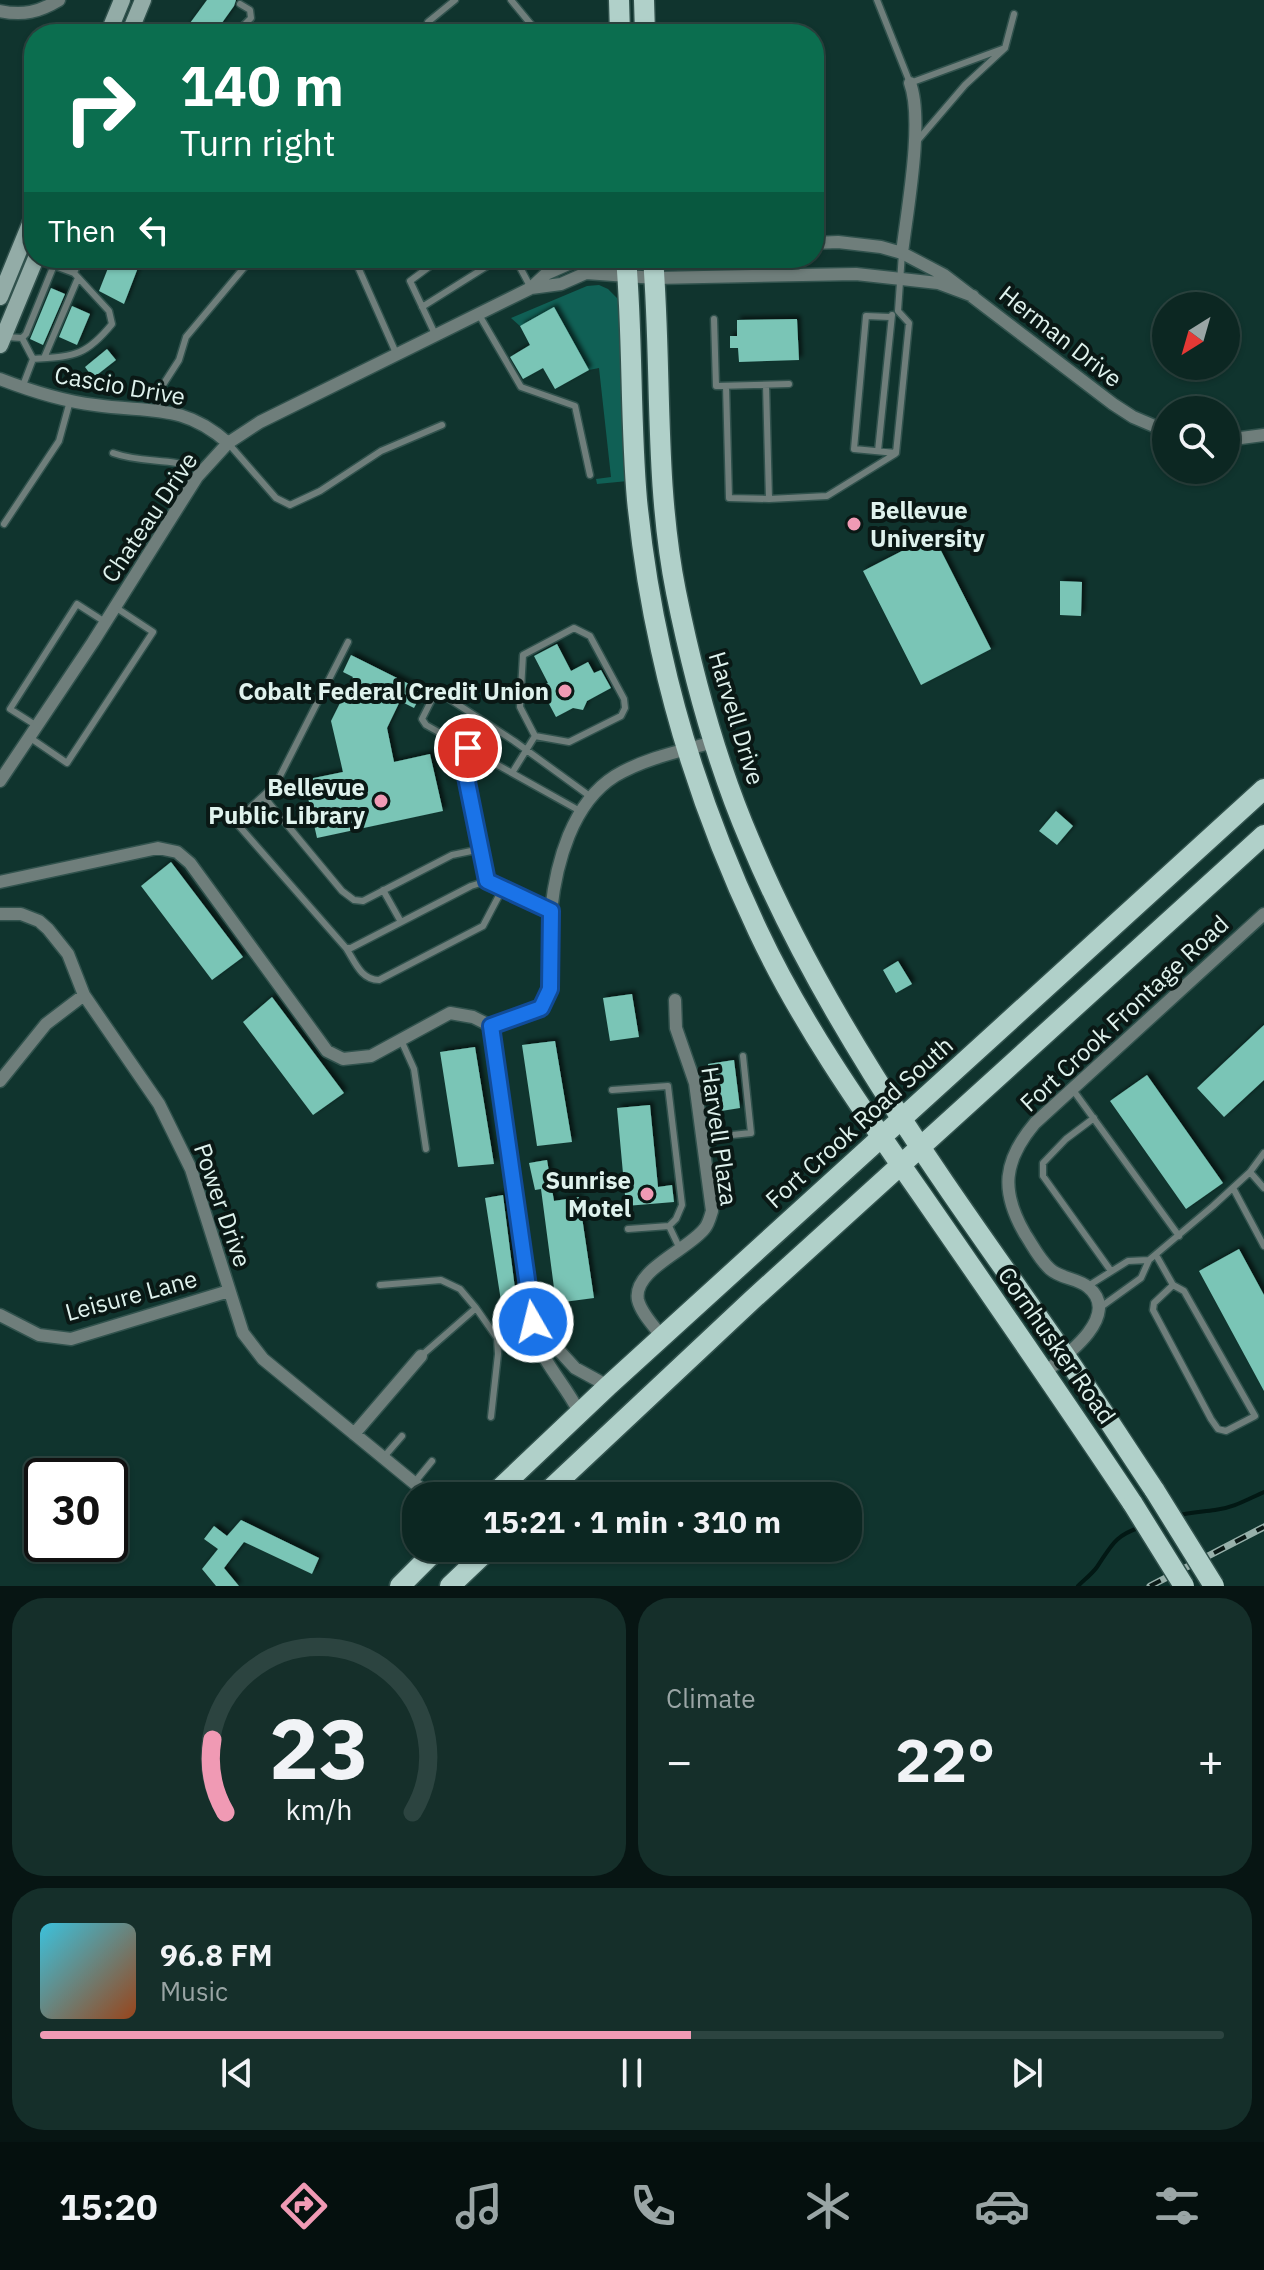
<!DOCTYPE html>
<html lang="en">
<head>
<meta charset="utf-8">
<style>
  body { margin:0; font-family:"IBM Plex Sans",sans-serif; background:#152f2a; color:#f1f3f6; height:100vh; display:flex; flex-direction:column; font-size:30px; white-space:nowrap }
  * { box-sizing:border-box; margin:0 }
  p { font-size:26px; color:#9aa5a5 }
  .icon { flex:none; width:44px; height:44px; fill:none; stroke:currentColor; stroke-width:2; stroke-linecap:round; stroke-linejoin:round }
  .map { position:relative; height:1586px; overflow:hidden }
  .details { display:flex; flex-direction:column; gap:12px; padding:12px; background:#071513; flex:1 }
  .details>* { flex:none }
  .guide { position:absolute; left:24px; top:24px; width:800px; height:244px; border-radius:32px; box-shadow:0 2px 6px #0004,0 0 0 2px #2c4440; background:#0b6e4f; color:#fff; overflow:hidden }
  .needle { width:52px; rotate:217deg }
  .tools { position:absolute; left:1152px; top:292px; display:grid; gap:16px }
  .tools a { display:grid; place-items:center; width:88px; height:88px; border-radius:50%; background:#0c2722; box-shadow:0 2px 6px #0004,0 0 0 2px #2c4440; font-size:40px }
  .speed { position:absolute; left:24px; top:1458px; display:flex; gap:16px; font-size:40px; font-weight:700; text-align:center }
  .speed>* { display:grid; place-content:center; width:104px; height:104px; border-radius:50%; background:#0c2722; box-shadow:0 2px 6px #0004,0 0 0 2px #2c4440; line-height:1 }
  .speed .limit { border:4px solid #111; border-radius:12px; background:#fff; color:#111 }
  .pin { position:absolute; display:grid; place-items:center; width:68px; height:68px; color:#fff; margin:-34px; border:4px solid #fff; border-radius:50%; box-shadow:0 2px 8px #0007 }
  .me { position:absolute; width:88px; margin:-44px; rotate:352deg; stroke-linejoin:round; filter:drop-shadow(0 0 6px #0008) }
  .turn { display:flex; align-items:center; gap:28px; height:168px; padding:0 24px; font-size:36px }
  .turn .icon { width:104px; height:104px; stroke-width:2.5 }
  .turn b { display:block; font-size:56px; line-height:68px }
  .then { display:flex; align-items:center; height:76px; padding:0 24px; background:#0003; gap:16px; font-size:30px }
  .big { font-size:60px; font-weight:700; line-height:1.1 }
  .details .card { flex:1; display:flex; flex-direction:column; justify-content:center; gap:12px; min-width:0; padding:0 28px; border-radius:32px; background:#152f2a }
  .details .dial { align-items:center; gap:0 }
  .dial svg { height:208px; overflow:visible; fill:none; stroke:#2c4440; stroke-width:7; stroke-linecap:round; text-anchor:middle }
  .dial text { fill:#f1f3f6; stroke:none }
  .song { display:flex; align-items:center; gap:24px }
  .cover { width:96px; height:96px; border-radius:12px; background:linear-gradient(135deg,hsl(190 70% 55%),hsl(20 70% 35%)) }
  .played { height:8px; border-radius:4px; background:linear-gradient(90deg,#f09ab4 55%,#2c4440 55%) }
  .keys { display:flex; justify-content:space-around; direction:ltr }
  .heat { display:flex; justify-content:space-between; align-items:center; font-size:44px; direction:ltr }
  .details .tiles { flex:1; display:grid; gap:12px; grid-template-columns:1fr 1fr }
  .card:last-child { grid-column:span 2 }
  .trip { position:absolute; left:402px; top:1482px; width:460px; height:80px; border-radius:32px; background:#0c2722; box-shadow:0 2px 6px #0004,0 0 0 2px #2c4440; font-weight:700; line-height:80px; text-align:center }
  .tabs { display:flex; height:128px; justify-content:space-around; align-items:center; background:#05100e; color:#9aa5a5 }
  .tabs .icon { width:56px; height:56px }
  .tabs .on { color:#f09ab4 }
  .tabs b { font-size:36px; color:#f1f3f6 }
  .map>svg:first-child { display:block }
  .green { fill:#106055 }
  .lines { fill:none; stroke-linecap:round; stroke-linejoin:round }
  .stream { stroke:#021814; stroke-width:4 }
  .building { fill:#7ac5b6; filter:url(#shadow) }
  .lane-casing { stroke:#31524d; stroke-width:9 }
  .street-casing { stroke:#31524d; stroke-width:15 }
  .secondary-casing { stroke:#31524d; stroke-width:19 }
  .primary-casing { stroke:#31524d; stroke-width:23 }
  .lane { stroke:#6f7e7b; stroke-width:6 }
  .street { stroke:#6f7e7b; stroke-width:12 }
  .secondary { stroke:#93aca7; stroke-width:16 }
  .primary { stroke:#b0d0c9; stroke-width:20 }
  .rail-casing { stroke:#97b0aa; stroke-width:7 }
  .rail { stroke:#0a1815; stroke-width:4; stroke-dasharray:12; stroke-linecap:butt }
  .primary-bridge-casing { stroke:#31524d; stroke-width:23; stroke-linecap:butt }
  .primary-bridge { stroke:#b0d0c9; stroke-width:20 }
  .route-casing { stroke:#114b97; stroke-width:20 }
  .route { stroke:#1a73e8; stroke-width:14 }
  .poi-dot { fill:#f09ab4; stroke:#0a1815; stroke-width:3 }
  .labels { text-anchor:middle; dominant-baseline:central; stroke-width:8; stroke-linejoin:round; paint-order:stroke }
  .street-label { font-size:24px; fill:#dff2ed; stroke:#0a1815 }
  .poi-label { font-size:24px; font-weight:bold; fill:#dff2ed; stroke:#0a1815; text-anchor:end }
</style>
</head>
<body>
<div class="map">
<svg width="1264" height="1586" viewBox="0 0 1264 1586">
  <defs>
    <filter id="shadow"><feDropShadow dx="3.5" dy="-3.5" stdDeviation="2" flood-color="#0009"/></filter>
  </defs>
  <rect width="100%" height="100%" fill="#10342e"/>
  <!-- green -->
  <path class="green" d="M599 285 608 289 619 300 628 481 597 484 596 479 611 477 599 368 589 370 554 308 520 326 511 318 587 286Z"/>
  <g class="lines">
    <!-- stream -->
    <path class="stream" d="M1176 1516C1190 1512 1201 1512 1215 1510 1233 1508 1248 1499 1264 1492
      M1078 1586C1084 1580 1092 1574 1097 1567 1112 1545 1114 1536 1141 1527"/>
  </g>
  <!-- building -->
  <path class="building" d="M207 0H236L234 6 214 34H182Z
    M112 258H122L139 265 124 304 99 291Z
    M51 288 65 294 43 345 30 339Z
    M72 306 90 314 77 345 59 337Z
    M554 307 589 370 555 389 543 368 523 379 510 357 530 345 520 326Z
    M797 319 799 360 739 362 738 348H730V336H737V320Z
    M107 349 116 360 93 378 85 367Z
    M933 535 991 649 921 685 863 571Z
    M1060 581 1082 582 1081 616 1060 615Z
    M557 644 571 671 588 662 594 673 601 670 611 688 587 701 583 710 573 708 556 717 540 687 548 683 534 656Z
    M351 655 423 691 414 708 400 701 387 728 394 762 430 754 443 811 317 838 304 780 343 772 331 721 353 677 343 672Z
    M1056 811 1073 826 1057 845 1039 831Z
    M171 862 243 957 212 980 141 886Z
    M898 961 912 984 896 993 883 970Z
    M632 994 639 1037 610 1041 603 998Z
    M272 997 344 1093 313 1115 243 1022Z
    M1264 1025V1080L1224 1117 1197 1088Z
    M555 1041 572 1142 537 1146 522 1045Z
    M475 1047 494 1164 458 1167 440 1052Z
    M734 1060 740 1108 715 1112 708 1064Z
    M1147 1075 1223 1183 1186 1209 1110 1101Z
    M650 1105 658 1187 672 1185 674 1202 626 1206 617 1108Z
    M547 1160 554 1201 579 1197 594 1298 556 1303 541 1189 535 1190 529 1163Z
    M503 1195 518 1312 503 1314 485 1198Z
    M1239 1249 1264 1295V1391L1199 1271Z
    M241 1520 319 1558 312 1574 244 1542 224 1568 239 1586H216L202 1569 218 1549 204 1539 214 1526 227 1536Z"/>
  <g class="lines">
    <!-- lane casing -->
    <g class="lane-casing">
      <path id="lane" d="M511 0 539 34
        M877 0 910 83 1005 48
        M240 4 250 10 251 18 243 26
        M426 34 428 22 455 0
        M918 140 965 85 1005 48 1014 14
        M163 258H169
        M354 258 396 353
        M515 258 531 288
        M781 258V275
        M36 259 74 273 80 258
        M422 307 500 258
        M478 313 521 387 575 406 590 475
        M890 317 866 316 854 449 896 453 909 323 898 311 902 253
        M714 319 716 386 789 384
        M435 334 410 281 441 258
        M7 337 22 338 33 359
        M22 338 26 334 54 265
        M44 358 78 278
        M766 385 769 499 827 496 895 454
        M726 386 729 498 769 499
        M22 388 33 359C74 356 85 357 112 324L109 311 74 273
        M157 411 159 391 179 360 186 337 252 258
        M228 443 276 498 290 505 320 491 381 451 442 425
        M878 451 892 315
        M113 453C143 464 170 457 202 470
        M4 524 59 441 70 401
        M348 642 276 784 240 817 239 826 346 948H351L471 886 487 881
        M483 721 468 748 466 777 487 881 551 911
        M37 726 10 709 77 604 105 622
        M29 737 67 763 153 632 115 607
        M512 773 535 736 569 742 621 716 625 708 624 699 590 636 574 628 523 655 520 707 535 736
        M264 797 342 891 354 900 363 901 452 855 481 849
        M580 811 426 725 422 719 435 693H440L514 741 591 797
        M383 890 401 922
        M346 948C355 962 361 980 379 980L483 926 503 888
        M401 1040 414 1069 426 1149
        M612 1090 668 1086 682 1205 676 1219 669 1226 680 1249
        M1073 1090 1179 1236
        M1094 1118 1066 1139 1043 1163V1176L1111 1271
        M703 1138 751 1133 743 1056
        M1250 1172 1264 1188
        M1233 1188 1264 1246
        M628 1229 669 1226
        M1156 1255 1173 1285 1184 1291 1255 1416 1226 1431 1218 1429 1211 1419 1153 1310 1154 1303 1173 1285
        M380 1285 441 1280 460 1289 476 1308 421 1356
        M1088 1286 1128 1261 1149 1260
        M476 1308 497 1338 498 1354 491 1417
        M1098 1309 1141 1278 1149 1260 1213 1206 1250 1172 1264 1153
        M383 1458 402 1436
        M414 1483 432 1461"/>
    </g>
    <!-- street casing -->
    <g class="street-casing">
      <path id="street" d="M0 11C23 16 39 12 59 0
        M814 243 838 242 881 247 902 253 944 275 1113 404 1133 417 1166 431
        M902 253C907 211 924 120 910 83
        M531 288 561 284 586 273 655 278 856 274 938 283 973 296
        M0 379C31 391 62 401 95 405 150 413 183 403 228 443
        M1226 440 1264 435
        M0 781 93 642 197 477 228 443 260 422 531 288 546 274 582 258
        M0 882 158 848 177 852 190 863 327 1051 343 1059 371 1056 450 1013 473 1017 491 1026 541 1008C556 976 548 945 551 911 556 863 572 803 615 776 645 758 681 751 714 742
        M0 914H21L39 921 48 929 68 954 84 995 159 1104 191 1169 243 1333 263 1359 430 1496
        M491 1026 535 1339C546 1366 566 1386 579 1412
        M0 1081 46 1024 84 995
        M0 1315 39 1335 71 1339 229 1291
        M533 1322 575 1368 608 1386
        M662 1337C654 1326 641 1313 638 1300 632 1270 690 1249 705 1228 709 1223 710 1217 712 1211L695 1083 676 1028 675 1000
        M1045 1372C1065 1357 1123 1315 1088 1287 1077 1278 1061 1279 1050 1269 1039 1259 1033 1246 1025 1234 1000 1191 1003 1161 1035 1123L1264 914
        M354 1434 421 1356"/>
    </g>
    <!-- secondary casing -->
    <g class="secondary-casing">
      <path id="secondary" d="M108 34 122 0
        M129 34 143 0
        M0 297 34 214
        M0 345 36 258"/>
    </g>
    <!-- primary casing -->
    <g class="primary-casing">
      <path id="primary" d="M619 0 620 34
        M644 0 645 34
        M626 258C633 338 630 419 637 500 642 550 650 601 661 650 682 746 716 842 758 931 803 1027 866 1115 926 1201 996 1302 1065 1402 1133 1504
        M653 258C662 370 654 482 676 592 693 676 716 762 750 841 828 1028 949 1189 1064 1354 1095 1399 1124 1445 1155 1491
        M492 1496 608 1386 1264 789
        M543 1496 752 1300 1264 835
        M400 1586 438 1548
        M450 1586 490 1548"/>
    </g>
    <!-- lane -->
    <use href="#lane" class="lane"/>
    <!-- street -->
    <use href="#street" class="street"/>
    <!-- secondary -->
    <use href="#secondary" class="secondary"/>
    <!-- primary -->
    <use href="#primary" class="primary"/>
    <!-- rail casing -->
    <g class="rail-casing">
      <path id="rail" d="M1150 1586 1264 1527"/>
    </g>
    <!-- rail -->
    <use href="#rail" class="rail"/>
    <!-- primary-bridge casing -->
    <g class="primary-bridge-casing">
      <path id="primary-bridge" d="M1155 1491 1214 1586
        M1133 1504 1184 1586"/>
    </g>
    <!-- primary-bridge -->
    <use href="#primary-bridge" class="primary-bridge"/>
  </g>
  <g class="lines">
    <!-- route casing -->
    <g class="route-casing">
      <path id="route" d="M468 748 466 777 487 881 551 911 550 989 541 1008 491 1026 533 1322"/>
    </g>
    <!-- route -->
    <use href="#route" class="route"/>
  </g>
  <!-- markers -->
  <g class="poi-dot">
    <circle cx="854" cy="524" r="8"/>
    <circle cx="565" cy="691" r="8"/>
    <circle cx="381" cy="801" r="8"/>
    <circle cx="647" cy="1194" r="8"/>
  </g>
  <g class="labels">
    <!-- street labels -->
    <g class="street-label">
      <text transform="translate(1061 336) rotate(38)">Herman Drive</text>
      <text transform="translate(120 385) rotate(10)">Cascio Drive</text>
      <text transform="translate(149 517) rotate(-56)">Chateau Drive</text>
      <text transform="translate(737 718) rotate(73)">Harvell Drive</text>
      <text transform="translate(1124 1013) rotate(-43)">Fort Crook Frontage Road</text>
      <text transform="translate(859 1122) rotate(-42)">Fort Crook Road South</text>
      <text transform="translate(720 1136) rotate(82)">Harvell Plaza</text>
      <text transform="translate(223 1205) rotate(71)">Power Drive</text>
      <text transform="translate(131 1295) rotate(-15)">Leisure Lane</text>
      <text transform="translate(1057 1345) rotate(55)">Cornhusker Road</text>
    </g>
    <!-- poi labels -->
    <g class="poi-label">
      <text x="870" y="510" text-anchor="start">Bellevue<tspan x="870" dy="28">University</tspan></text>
      <text x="549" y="691">Cobalt Federal Credit Union</text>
      <text x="365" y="787">Bellevue<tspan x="365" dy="28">Public Library</tspan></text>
      <text x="631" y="1180">Sunrise<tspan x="631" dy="28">Motel</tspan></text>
    </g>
  </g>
</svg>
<div class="tools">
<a><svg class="needle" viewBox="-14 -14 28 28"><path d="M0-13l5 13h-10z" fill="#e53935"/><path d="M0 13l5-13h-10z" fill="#9aa5a5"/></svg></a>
<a><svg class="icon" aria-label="search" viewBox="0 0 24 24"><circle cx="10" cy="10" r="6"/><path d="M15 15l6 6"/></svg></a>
</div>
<div class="speed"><div class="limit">30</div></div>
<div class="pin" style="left:468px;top:748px;background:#d93025"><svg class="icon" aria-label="arrive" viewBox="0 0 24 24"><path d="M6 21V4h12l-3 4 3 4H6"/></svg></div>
<svg class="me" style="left:533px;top:1322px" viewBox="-20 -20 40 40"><circle r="17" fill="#1a73e8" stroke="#fff" stroke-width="3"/><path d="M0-11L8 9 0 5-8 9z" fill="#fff"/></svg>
<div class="trip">15:21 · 1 min · 310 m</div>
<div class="guide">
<div class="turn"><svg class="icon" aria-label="right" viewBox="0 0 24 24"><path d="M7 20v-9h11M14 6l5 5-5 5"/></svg><div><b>140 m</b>Turn right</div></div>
<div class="then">Then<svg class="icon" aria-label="left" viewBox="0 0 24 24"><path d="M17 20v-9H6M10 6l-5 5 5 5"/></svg></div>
</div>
</div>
<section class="details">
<div class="tiles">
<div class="card dial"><svg viewBox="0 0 100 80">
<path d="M14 69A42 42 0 1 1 86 69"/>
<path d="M14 69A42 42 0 0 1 9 41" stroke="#f09ab4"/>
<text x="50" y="56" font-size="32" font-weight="700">23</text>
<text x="50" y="72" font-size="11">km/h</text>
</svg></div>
<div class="card"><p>Climate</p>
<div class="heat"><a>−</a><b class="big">22°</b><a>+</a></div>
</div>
<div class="card">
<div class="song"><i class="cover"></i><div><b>96.8 FM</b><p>Music</p></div></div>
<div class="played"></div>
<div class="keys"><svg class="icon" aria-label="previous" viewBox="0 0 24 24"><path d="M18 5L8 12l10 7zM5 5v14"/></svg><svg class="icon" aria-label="pause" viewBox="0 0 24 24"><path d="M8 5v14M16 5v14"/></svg><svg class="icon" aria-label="next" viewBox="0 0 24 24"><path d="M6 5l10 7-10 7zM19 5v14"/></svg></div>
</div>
</div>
</section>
<nav class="tabs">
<b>15:20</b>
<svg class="icon on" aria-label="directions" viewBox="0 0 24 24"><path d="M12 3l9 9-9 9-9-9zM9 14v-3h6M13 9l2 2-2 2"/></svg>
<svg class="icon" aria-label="music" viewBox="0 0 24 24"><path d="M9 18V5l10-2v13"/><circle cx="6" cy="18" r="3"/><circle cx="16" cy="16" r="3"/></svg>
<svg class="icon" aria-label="phone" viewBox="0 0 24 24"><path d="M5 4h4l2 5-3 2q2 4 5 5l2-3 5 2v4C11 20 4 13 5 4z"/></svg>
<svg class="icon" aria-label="climate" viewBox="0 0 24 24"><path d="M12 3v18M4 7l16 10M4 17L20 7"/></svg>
<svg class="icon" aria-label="car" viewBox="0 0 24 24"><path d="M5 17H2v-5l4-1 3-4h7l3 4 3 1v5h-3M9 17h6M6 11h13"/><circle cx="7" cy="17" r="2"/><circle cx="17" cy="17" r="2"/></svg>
<svg class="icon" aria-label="filters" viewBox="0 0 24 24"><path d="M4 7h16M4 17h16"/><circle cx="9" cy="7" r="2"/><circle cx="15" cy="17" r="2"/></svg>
</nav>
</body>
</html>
